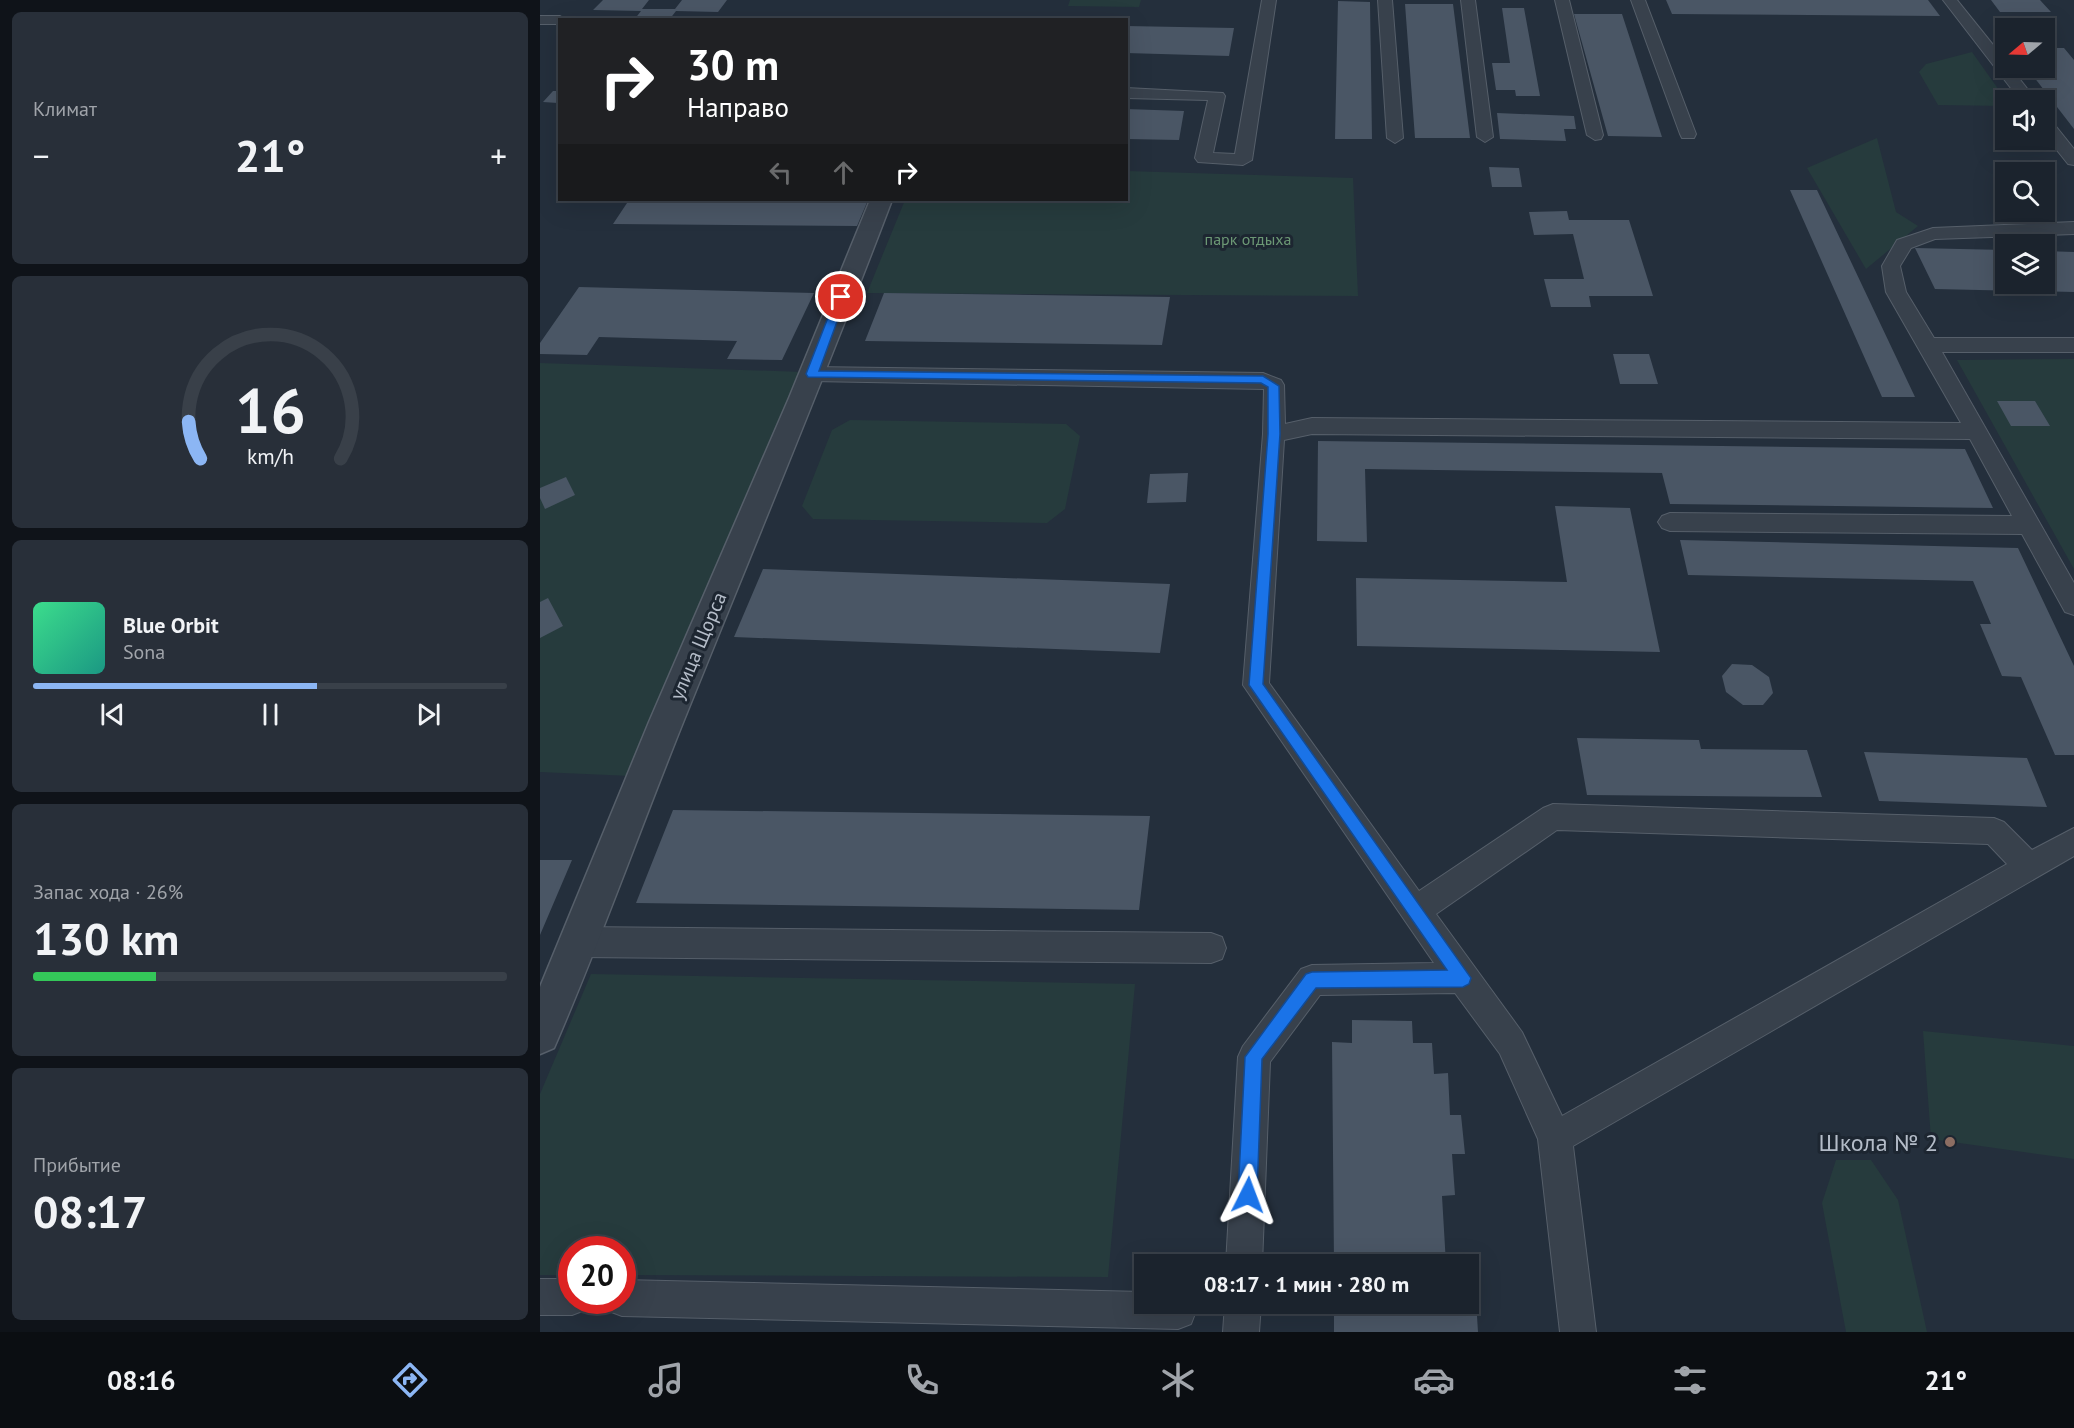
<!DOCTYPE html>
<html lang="ru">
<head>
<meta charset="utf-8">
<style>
  body { margin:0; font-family:"PT Sans",sans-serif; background:#282f39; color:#f1f3f6; height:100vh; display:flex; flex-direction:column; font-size:22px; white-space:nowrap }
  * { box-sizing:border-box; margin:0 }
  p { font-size:20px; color:#a0a4aa }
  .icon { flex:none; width:33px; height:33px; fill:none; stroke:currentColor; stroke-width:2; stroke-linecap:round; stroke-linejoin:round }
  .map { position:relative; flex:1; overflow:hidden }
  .details { display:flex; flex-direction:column; gap:12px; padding:12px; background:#0f1319; width:540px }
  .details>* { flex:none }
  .hud { position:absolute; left:18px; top:18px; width:570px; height:183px; border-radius:0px; box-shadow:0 6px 24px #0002,0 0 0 2px #394049; background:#202124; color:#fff; overflow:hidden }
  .needle { width:39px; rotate:251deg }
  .buttons { position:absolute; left:1455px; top:18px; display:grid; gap:12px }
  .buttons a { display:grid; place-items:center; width:60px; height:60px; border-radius:0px; background:#1b232d; box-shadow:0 6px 24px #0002,0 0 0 2px #394049; font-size:30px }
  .speed { position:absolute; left:18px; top:1236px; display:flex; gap:12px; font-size:30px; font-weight:700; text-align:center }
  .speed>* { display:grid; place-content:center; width:78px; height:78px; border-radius:50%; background:#1b232d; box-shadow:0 6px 24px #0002,0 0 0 2px #394049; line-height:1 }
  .speed .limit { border:9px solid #d22; background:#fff; color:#111 }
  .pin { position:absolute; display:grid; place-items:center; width:51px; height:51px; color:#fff; margin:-26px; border:3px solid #fff; border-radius:50%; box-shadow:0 2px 6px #0007 }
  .me { position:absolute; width:66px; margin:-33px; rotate:3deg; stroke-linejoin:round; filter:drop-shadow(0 0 4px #0008) }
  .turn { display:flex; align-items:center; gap:21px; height:126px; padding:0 30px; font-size:27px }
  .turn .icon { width:78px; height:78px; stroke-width:2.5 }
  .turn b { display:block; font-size:42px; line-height:51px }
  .lanes { display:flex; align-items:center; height:57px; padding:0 30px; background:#0003; justify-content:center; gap:30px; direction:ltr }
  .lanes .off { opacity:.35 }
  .big { font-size:45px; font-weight:600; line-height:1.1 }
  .details .tile { flex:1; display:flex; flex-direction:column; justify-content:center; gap:9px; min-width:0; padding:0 21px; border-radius:9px; background:#282f39 }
  .details .dial { align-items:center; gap:0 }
  .dial svg { height:156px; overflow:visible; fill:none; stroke:#394049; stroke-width:7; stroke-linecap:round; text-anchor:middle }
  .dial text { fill:#f1f3f6; stroke:none }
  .song { display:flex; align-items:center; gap:18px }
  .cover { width:72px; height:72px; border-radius:9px; background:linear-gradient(135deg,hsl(150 70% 55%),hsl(170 70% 35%)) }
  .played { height:6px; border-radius:3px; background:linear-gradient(90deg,#8cb6f4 60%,#394049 60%) }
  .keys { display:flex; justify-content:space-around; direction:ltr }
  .heat { display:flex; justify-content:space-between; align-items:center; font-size:33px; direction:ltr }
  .charge { height:9px; border-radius:4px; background:linear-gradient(90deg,#34c759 26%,#394049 0) }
  .trip { position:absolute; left:594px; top:1254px; width:345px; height:60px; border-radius:0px; background:#1b232d; box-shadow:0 6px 24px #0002,0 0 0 2px #394049; font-weight:600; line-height:60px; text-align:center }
  .tabs { display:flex; height:96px; justify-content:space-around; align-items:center; background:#0b0e12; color:#a0a4aa }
  .tabs .icon { width:42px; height:42px }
  .tabs .current { color:#8cb6f4 }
  .tabs b { font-size:27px; color:#f1f3f6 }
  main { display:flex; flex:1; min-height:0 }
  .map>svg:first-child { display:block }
  .green { fill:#263b3d }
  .building { fill:#4a5665 }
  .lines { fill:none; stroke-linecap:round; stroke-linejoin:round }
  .lane-casing { stroke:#565f6a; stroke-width:2 }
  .street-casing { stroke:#565f6a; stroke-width:3 }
  .lane { fill:#38414c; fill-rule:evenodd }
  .street { fill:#38414c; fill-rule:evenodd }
  .route { fill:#1a73e8; stroke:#114b97; stroke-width:1.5 }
  .education-dot { fill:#8d6e63; stroke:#1d2631; stroke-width:2 }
  .labels { text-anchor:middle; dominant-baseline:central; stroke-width:6; stroke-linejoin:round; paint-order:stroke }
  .far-park-label { font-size:16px; fill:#6c9875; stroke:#1d2631 }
  .street-label { font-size:20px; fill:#b4bcc8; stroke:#1d2631 }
  .near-poi-label { font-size:24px; fill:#b4bcc8; stroke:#1d2631; text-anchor:end }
</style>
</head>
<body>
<main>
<section class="details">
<div class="tile"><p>Климат</p>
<div class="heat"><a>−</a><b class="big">21°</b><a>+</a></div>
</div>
<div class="tile dial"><svg viewBox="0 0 100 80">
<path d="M14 69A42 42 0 1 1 86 69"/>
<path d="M14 69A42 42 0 0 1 8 50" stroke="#8cb6f4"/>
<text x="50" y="56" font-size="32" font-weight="700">16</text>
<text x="50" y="72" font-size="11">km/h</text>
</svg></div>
<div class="tile">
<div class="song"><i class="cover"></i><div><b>Blue Orbit</b><p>Sona</p></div></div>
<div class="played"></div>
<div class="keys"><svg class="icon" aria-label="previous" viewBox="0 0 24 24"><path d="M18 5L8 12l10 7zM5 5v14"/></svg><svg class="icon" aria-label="pause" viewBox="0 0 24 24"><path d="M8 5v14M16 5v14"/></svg><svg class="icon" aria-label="next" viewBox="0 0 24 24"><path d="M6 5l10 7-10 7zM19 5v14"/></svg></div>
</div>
<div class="tile"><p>Запас хода · 26%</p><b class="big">130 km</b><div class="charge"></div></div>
<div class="tile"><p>Прибытие</p><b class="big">08:17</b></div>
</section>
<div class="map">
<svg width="1534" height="1332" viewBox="0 0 1534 1332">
  <rect width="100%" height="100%" fill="#242f3c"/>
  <!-- green -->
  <path class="green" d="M530 0H601L599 7 528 6Z
    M1432 52 1466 100 1465 106 1398 105 1379 72 1386 64Z
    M1337 138 1356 212 1378 226 1326 269 1267 168Z
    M587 171 813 178 818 296 327 293 365 200H586Z
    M1534 359V569L1417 360Z
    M0 363 263 372 91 776 0 772Z
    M310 420 526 424 540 436 525 509 507 523 273 519 262 506 292 430Z
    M51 974 595 984 568 1277 83 1275 82 1250H32L31 1275H0V1094Z
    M1383 1031 1534 1046V1159L1391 1139Z
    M1296 1160H1331L1358 1200 1387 1332H1306L1282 1203Z"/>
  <!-- building -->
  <path class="building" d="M63 0H109L102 9H135L142 0H187L178 12 136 11 129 20H94L101 11 53 10Z
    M1126 0H1388L1400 16 1132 14Z
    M1451 0H1500L1511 12H1460Z
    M798 1 830 2 832 139H795Z
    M865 4H913L930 138H875Z
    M962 8H984L1000 96H976L975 90H956L952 63H970Z
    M1034 14H1082L1122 137 1068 136Z
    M586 26 694 28 689 56 586 53Z
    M1504 48H1524L1534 60V129L1487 68H1504Z
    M13 91H20L18 103 3 102Z
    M586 109 644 111 639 140 586 139Z
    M957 113 1034 116 1036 129H1024L1026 141 960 139Z
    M949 167 979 168 982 187H952Z
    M1250 190H1277L1375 397H1342Z
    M89 200H328L317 226 73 224Z
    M1027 211 1029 220H1089L1113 296H1049L1051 307H1011L1004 279H1044L1033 234 994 235 989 212Z
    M1375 248 1466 250V284H1504V251L1534 252V292L1395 289Z
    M39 287 274 293 242 360 187 359 197 341 59 337 47 355 0 354V343Z
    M344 293 630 297 622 345 325 341Z
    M1073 354H1109L1118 384H1080Z
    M1457 401H1495L1510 426H1471Z
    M778 441 1425 449 1453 508 1130 504 1122 473 825 469 827 542 777 541Z
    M648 473 646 502 607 503 610 474Z
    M26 477 35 495 5 509 0 498V488Z
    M1015 506 1090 508 1120 652 817 646 816 578 1027 582Z
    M1140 540 1478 548 1534 666V755H1515L1481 677 1462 676 1440 624H1451L1433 581 1148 575Z
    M223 569 630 584 620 653 194 637Z
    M8 598 23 626 0 638V602Z
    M1192 664 1212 665 1229 677 1233 693 1223 705H1203L1186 692 1182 676Z
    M1037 738 1159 740 1161 749 1267 750 1282 797 1047 795Z
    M1324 752 1487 758 1507 807 1339 801Z
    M133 810 610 816 599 910 96 903Z
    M0 860H32L0 935Z
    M812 1020 872 1021 873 1043H892L894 1074 908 1073 910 1115H921L925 1154H912L915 1195 902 1196 906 1264H794L792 1042 812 1043Z
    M794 1304H923L924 1316H937L938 1332H794Z"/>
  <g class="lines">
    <!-- lane casing -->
    <g class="lane-casing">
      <path id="lane" d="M722 0H736L712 160 703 165 658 162 655 158 668 100 586 98V88L683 93 685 96 673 153 695 154Z
        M838 0H852L863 138 855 143 847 138Z
        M921 0H935L953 137 945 142 937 137Z
        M1015 0H1029L1063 135 1061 139 1055 140 1047 135Z
        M1091 0H1105L1156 134 1154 138H1142L1140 134Z
        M1403 0H1417L1466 61V68H1471L1496 100H1480Z
        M0 16H20L27 20H20V24H0Z
        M1504 117 1510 119 1534 149V165L1528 164 1504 134Z
        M1534 222V234L1395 239 1371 248 1360 266 1366 292 1394 338H1534V352H1402L1534 583V615L1525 612 1482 534 1130 531 1122 528 1118 522 1122 516 1130 513 1472 516 1430 439 772 434 744 440 729 683 879 891 1003 808 1013 804 1454 818 1464 822 1492 850 1534 828V856L1033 1146 1056 1332H1020L998 1139 960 1054 915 993 780 995 730 1062 722 1264H686L698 1057 703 1046 761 969 772 965 894 963 703 685 723 434 724 389 272 381 265 379 262 374 265 369 272 367 723 373 741 380 744 385 745 424 772 418 1421 423 1346 292 1342 266 1357 240 1393 228ZM1017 830 1448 844 1467 864 1022 1116 982 1032 896 914Z
        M40 927 671 933 682 937 686 948 682 959 671 963 40 957 29 953 25 942 29 931Z
        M0 1279H32V1300H49L45 1310 32 1315H0Z
        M82 1280 604 1292V1304H653L656 1311 651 1324 638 1329 82 1316 69 1311 65 1300H82Z
        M685 1304H721L719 1332H683Z"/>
    </g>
    <!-- street casing -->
    <g class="street-casing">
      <path id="street" d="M330 200H352C286 374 214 547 144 720 100 829 61 940 14 1048L0 1054V987L109 722 249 398Z"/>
    </g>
    <!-- lane -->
    <use href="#lane" class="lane"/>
    <!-- street -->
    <use href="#street" class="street"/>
  </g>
  <!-- route -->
  <path class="route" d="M301 294 306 297 279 371 723 376 739 386 740 434 723 684 931 978 929 984 923 987 776 988 722 1059 717 1195 714 1202 708 1204 701 1202 698 1195 705 1057 766 974 772 972 907 970 709 685 728 434V387L721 383 268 377 266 374 296 297Z"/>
  <!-- markers -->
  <circle class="education-dot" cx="1410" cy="1142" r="6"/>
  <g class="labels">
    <!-- far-park labels -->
    <g class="far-park-label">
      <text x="708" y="239">парк отдыха</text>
    </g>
    <!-- street labels -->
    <g class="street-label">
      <text transform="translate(158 646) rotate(-67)">улица Щорса</text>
    </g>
    <!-- near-poi labels -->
    <g class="near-poi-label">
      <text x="1398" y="1142">Школа № 2</text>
    </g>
  </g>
</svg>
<div class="buttons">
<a><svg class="needle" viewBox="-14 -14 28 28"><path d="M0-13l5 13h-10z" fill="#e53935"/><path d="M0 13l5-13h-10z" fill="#a0a4aa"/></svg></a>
<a><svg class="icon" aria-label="sound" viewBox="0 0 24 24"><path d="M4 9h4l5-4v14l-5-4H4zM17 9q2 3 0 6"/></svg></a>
<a><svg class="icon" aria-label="search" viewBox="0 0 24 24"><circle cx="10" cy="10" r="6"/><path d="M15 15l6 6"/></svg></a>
<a><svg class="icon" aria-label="layers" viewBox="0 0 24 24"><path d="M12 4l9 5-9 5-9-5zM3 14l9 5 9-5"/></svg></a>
</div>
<div class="speed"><div class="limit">20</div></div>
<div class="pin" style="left:301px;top:297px;background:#d93025"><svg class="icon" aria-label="arrive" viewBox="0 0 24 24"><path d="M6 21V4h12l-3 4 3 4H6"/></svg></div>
<svg class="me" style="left:708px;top:1195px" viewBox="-20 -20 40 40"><path d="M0-17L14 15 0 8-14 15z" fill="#1a73e8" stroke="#fff" stroke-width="4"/></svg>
<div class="trip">08:17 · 1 мин · 280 m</div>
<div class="hud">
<div class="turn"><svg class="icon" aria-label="right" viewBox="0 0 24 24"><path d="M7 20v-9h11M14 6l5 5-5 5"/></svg><div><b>30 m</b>Направо</div></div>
<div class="lanes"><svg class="icon off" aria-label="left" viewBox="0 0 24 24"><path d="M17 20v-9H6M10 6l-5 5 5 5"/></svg><svg class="icon off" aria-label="ahead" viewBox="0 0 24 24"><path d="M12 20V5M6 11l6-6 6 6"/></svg><svg class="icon" aria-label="right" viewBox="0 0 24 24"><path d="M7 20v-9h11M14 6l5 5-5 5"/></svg></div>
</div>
</div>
</main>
<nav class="tabs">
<b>08:16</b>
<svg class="icon current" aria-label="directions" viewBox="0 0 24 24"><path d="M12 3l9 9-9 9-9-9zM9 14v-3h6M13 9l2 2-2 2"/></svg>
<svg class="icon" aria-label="music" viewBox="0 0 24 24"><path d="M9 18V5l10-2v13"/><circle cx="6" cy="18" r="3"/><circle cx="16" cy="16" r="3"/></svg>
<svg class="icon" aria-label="phone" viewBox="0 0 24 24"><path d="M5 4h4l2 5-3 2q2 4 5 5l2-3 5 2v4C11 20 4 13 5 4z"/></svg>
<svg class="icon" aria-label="climate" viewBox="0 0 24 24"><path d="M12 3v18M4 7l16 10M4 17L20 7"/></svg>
<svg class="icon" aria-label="car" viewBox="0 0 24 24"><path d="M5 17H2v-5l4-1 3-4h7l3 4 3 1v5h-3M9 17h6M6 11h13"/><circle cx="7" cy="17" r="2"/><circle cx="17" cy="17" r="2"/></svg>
<svg class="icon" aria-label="filters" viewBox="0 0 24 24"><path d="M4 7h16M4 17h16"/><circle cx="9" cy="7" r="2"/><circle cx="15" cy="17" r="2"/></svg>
<b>21°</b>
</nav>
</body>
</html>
